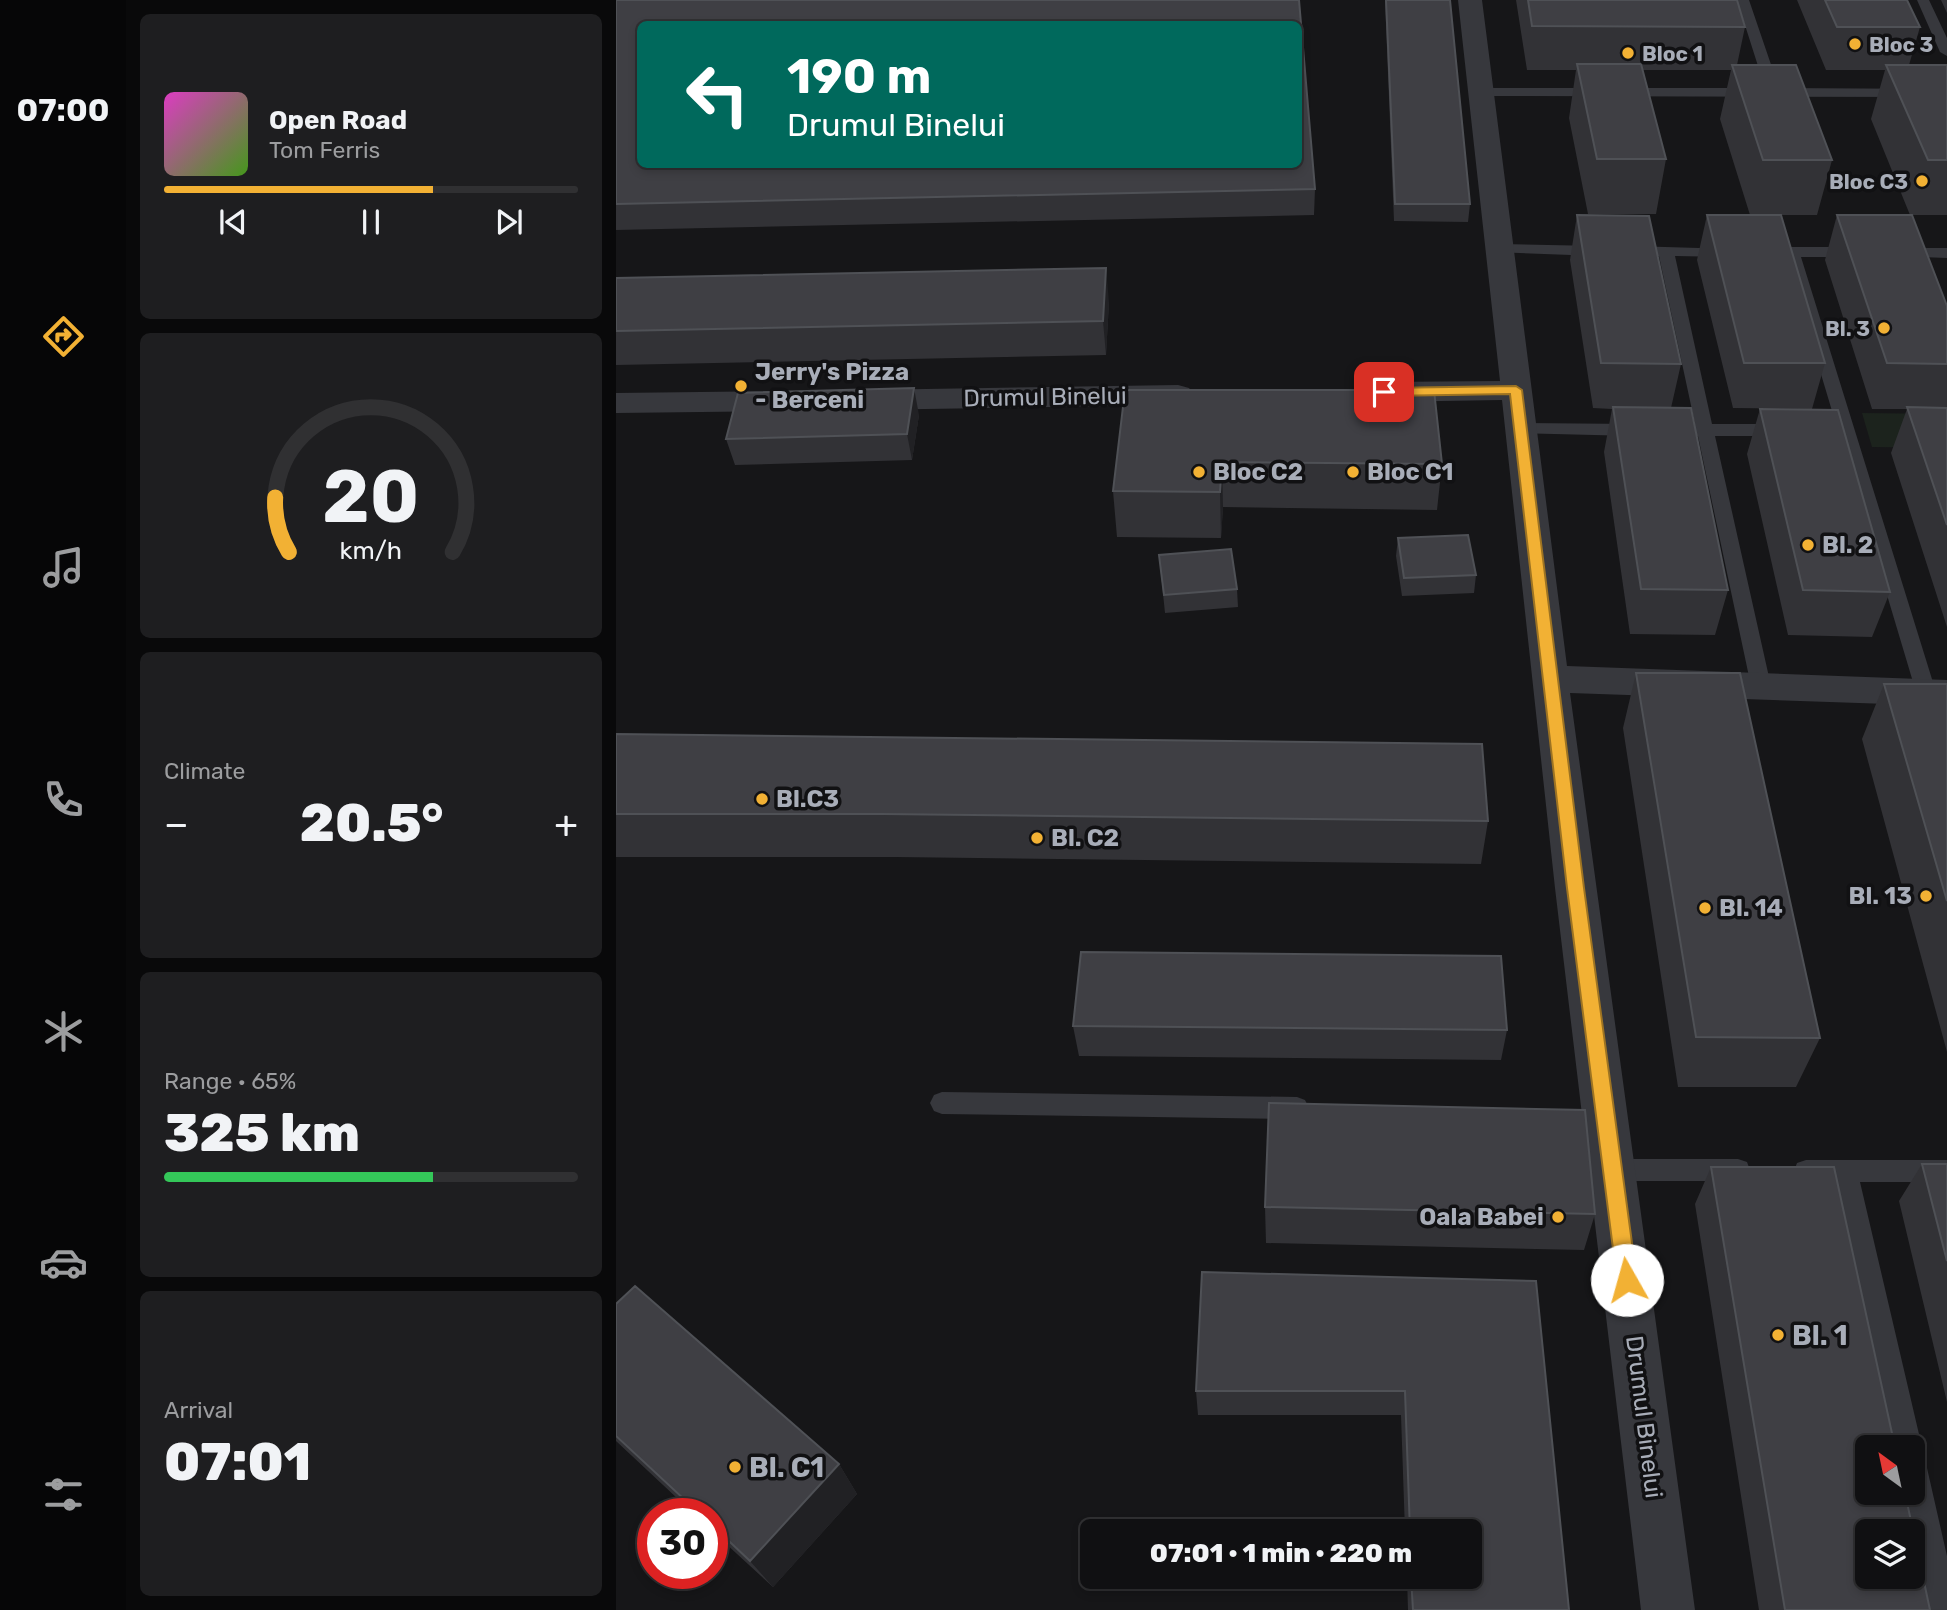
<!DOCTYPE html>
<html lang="en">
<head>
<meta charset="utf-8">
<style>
  body { margin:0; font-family:Rubik,sans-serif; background:#1e1e20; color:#f1f3f6; height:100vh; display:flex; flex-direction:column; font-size:26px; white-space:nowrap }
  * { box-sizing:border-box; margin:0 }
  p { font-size:23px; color:#9c9d9f }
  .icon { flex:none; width:38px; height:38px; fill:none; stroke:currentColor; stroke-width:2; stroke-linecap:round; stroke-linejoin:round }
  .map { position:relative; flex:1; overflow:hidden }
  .panel { display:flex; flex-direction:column; gap:14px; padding:14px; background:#09090a; width:490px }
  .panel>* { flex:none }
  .banner { position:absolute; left:21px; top:21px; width:665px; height:147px; border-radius:10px; box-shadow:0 4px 10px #0003,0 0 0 2px #303032; background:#00695c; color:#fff; overflow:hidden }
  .needle { width:46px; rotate:327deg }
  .controls { position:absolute; left:1239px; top:1435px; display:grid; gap:14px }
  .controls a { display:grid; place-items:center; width:70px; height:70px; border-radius:10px; background:#101012; box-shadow:0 4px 10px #0003,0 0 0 2px #303032; font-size:35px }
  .speed { position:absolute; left:21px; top:1498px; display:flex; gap:14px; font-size:35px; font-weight:700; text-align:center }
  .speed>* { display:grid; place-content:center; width:91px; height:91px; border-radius:50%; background:#101012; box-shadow:0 4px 10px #0003,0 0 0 2px #303032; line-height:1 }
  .speed .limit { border:10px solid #d22; background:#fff; color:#111 }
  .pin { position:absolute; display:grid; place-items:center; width:60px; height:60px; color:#fff; margin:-30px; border-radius:14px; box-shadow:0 4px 10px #0006 }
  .me { position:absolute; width:77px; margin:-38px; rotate:353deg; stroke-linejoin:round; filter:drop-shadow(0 0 5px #0008) }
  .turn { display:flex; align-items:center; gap:24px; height:147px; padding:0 35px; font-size:32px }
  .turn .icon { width:91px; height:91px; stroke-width:2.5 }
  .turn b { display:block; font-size:49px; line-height:60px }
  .big { font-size:52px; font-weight:800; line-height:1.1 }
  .panel .card { flex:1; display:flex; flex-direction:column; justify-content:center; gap:10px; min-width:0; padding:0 24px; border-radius:10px; background:#1e1e20 }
  .panel .dial { align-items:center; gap:0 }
  .dial svg { height:182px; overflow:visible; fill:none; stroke:#303032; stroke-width:7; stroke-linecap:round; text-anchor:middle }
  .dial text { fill:#f1f3f6; stroke:none }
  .song { display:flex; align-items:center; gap:21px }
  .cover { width:84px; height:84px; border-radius:10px; background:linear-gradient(135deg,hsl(310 70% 55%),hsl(100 70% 35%)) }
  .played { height:7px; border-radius:4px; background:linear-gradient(90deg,#f2b134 65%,#303032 65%) }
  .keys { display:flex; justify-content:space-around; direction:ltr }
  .heat { display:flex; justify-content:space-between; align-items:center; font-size:38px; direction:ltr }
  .charge { height:10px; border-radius:5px; background:linear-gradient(90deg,#34c759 65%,#303032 0) }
  .trip { position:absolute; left:464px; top:1519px; width:402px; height:70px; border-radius:10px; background:#101012; box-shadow:0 4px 10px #0003,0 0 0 2px #303032; font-weight:800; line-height:70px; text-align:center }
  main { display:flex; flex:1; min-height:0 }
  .dock { display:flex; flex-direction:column; width:126px; justify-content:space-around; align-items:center; background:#060607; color:#9c9d9f }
  .dock .icon { width:49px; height:49px }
  .dock .active { color:#f2b134 }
  .dock b { font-size:32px; color:#f1f3f6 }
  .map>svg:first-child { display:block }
  .green { fill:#1c231d }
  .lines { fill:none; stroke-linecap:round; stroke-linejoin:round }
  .lane { fill:#37383d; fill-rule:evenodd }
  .street { fill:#37383d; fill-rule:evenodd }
  .wall { fill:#323236 }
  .shaded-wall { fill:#212124 }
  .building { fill:#3f3f44; stroke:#4f5156; stroke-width:2; fill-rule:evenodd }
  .route { fill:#f2b134; stroke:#9d7322; stroke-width:2 }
  .poi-dot { fill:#f2b134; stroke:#111113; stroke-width:2.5 }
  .labels { text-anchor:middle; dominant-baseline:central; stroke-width:7; stroke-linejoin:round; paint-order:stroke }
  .far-poi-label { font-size:21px; font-weight:bold; fill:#a8adb8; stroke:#111113; text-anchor:start }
  .poi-label { font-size:24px; font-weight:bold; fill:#a8adb8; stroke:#111113; text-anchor:start }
  .street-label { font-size:24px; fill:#a8adb8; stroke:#111113 }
  .near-poi-label { font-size:28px; font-weight:bold; fill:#a8adb8; stroke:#111113; text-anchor:start }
</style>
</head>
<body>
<main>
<nav class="dock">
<b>07:00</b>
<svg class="icon active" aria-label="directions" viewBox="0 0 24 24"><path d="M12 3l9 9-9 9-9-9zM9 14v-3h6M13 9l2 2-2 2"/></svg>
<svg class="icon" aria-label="music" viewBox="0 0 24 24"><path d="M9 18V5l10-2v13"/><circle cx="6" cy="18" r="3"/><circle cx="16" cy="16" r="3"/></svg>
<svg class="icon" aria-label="phone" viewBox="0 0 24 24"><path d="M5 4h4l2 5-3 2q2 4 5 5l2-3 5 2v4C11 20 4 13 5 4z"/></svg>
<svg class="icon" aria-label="climate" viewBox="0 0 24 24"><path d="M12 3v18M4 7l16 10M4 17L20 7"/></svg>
<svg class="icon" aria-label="car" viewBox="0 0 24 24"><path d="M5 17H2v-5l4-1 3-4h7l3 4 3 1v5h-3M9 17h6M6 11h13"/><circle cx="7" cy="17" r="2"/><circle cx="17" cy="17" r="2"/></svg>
<svg class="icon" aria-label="filters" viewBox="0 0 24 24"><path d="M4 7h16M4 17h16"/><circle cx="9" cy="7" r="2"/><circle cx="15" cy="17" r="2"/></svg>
</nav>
<section class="panel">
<div class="card">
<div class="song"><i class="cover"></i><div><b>Open Road</b><p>Tom Ferris</p></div></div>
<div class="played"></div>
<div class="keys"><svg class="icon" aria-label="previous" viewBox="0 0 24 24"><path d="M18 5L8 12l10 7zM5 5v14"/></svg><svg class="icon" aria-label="pause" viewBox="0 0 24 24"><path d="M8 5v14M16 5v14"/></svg><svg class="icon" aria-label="next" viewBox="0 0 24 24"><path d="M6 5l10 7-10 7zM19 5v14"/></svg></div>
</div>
<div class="card dial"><svg viewBox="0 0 100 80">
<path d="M14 69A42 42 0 1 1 86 69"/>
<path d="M14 69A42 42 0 0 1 8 45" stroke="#f2b134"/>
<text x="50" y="56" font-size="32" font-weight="700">20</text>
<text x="50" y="72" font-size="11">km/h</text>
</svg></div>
<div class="card"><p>Climate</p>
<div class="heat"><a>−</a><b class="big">20.5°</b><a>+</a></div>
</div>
<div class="card"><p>Range · 65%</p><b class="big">325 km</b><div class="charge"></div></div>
<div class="card"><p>Arrival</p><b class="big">07:01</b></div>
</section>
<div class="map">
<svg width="1331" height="1610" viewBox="0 0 1331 1610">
  <rect width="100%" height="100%" fill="#161618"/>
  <!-- green -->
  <path class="green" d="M1246 413 1331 414V448L1256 447Z"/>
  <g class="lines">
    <!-- lane -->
    <path class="lane" d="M1121 0H1133L1163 88 1331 89V97L865 96 858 92 865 88H1149Z
      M1301 0H1313L1331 38V56L1324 52Z
      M883 244 982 246 990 251 982 256 878 252 875 249Z
      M1015 246 1117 249V255L1112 257 1059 256 1096 424H1165L1174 430 1165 436H1099L1155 686 1145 693 1135 686 1082 436 1069 434 1066 430 1069 426 1079 424 1043 256 1010 254V248Z
      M1165 247H1238L1246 252 1238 257H1185L1320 692 1317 697 1310 699 1300 692 1170 257 1157 252Z
      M1284 248H1331V258L1279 256 1276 253Z
      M904 423 1018 424 1027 430 1018 436 898 433 895 429Z
      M326 1092 681 1097 689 1100 693 1108 689 1116 681 1119 326 1114 318 1111 314 1103 318 1095Z
      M997 1159H1122L1131 1162 1134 1170 1131 1178 1122 1181H997L988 1178 985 1170 988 1162Z
      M1190 1160H1331V1182H1244L1306 1447 1302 1456 1307 1458 1311 1468 1331 1556V1610H1314L1289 1493H1297V1447H1278L1219 1182H1190L1181 1179 1178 1171 1181 1163Z"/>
    <!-- street -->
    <path class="street" d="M842 0H866L951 666 1331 680V706L954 693 1079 1610H1025L939 888 886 400 766 402 755 399 751 392 755 385 766 382 884 381Z
      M562 385 573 388 578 395 573 402 562 405 248 410 237 407 232 400 237 393 248 390Z
      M173 391 184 394 189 401 184 408 173 411 0 413V393Z"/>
  </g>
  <!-- wall -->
  <path class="wall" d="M0 0 699 189 698 215 0 230Z
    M769 0H834L854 204 852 222 778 221Z
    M900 0H1121L1129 27 1121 65 1216 160 1201 215H1165L1209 363 1196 409 1117 408 1081 260 1091 215H1134L1104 119 1115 70H1027L1050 159 1040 214H972L953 118 960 70H911Z
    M1181 0H1291L1304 27 1293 65H1331V215H1296L1331 306V627L1275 453 1291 409H1256L1209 260 1221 215H1294L1255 119 1269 70H1210Z
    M1325 0H1331V13Z
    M961 215 1065 364 1055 408 1112 590 1099 635 1014 634 988 452 996 409 977 408 954 260Z
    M0 278 493 302 490 355 0 365Z
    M509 390 826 464 821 510 607 507 605 538 501 537 497 491Z
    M1144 409 1274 592 1256 637 1172 635 1131 454Z
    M303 415 296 460 119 465 110 439Z
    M782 538 860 575 858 593 786 596 780 556Z
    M543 555 621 589 622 607 549 613Z
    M1020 673 1204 1038 1180 1087H1062L1007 728Z
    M1268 684H1331V1052L1246 739Z
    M0 734 872 821 865 864 280 857H0Z
    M457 1026 891 1030 885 1060 463 1056Z
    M1306 1164H1331V1402L1283 1201Z
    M1095 1167 1314 1610H1143L1079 1204Z
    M649 1207 979 1214 968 1250 650 1243Z
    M920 1281 953 1610H792L791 1577H854V1531H789L785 1415H582L580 1391Z
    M0 1304 223 1464 241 1494 157 1587 96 1531V1514H78L0 1441Z"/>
  <!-- shaded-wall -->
  <path class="shaded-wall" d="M490 268 493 302 490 355 487 321Z
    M298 388 303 415 296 460 291 434Z
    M606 462 607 507 605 538 604 492Z
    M223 1464 241 1494 157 1587 134 1561Z"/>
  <!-- building -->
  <path class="building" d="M0 0H683L699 189 0 204ZM24 24H682V164H24Z
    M770 0H834L854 204H779Z
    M912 0H1121L1129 27 916 26Z
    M1209 0H1291L1304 27H1221Z
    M961 64H1025L1050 159H981Z
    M1116 65H1180L1216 160H1147Z
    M1270 65H1331V160H1312Z
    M961 215 1033 216 1065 364 985 363Z
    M1091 215H1165L1209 363H1128Z
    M1221 215H1296L1331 306V364L1271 363Z
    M490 268 487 321 0 331V278Z
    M298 388 291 434 110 439 122 393Z
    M509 390H818L826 464 606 462 604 492 497 491Z
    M997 407 1075 408 1112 590 1025 589Z
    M1291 407 1331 408V525Z
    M1144 409 1222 410 1274 592 1187 590Z
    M852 535 860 575 788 578 782 538Z
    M615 549 621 589 548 595 543 555Z
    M1020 673H1124L1204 1038 1080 1037Z
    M1268 684H1331V901Z
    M0 734 866 744 872 821 268 814H0Z
    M465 952 885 956 891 1030 457 1026Z
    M653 1103 969 1110 979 1214 649 1207Z
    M1306 1164H1331V1261Z
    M1095 1167H1218L1279 1447H1251V1493H1289L1314 1610H1169ZM1251 1531H1297V1577H1251Z
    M586 1272 920 1281 953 1610H797L795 1577H854V1531H794L789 1391H580Z
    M19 1286 223 1464 134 1561 96 1525V1514H84L0 1436V1304Z"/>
  <!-- route -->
  <path class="route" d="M900 386 906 390 968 888 1021 1280 1018 1286 1011 1289 1004 1286 1001 1280 951 888 894 394 768 396 761 392 768 388Z"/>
  <!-- markers -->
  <g class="poi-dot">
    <circle cx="1239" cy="44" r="7"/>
    <circle cx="1012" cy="53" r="7"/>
    <circle cx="1306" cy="181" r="7"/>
    <circle cx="1268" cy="328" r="7"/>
    <circle cx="125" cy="386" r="7"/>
    <circle cx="583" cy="472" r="7"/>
    <circle cx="737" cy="472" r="7"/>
    <circle cx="1192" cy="545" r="7"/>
    <circle cx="146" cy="799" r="7"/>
    <circle cx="421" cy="838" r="7"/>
    <circle cx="1310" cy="896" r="7"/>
    <circle cx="1089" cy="908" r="7"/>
    <circle cx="942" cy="1217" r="7"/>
    <circle cx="1162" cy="1335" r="7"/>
    <circle cx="119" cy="1467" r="7"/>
  </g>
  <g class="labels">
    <!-- far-poi labels -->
    <g class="far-poi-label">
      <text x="1253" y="44">Bloc 3</text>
      <text x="1026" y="53">Bloc 1</text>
      <text x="1292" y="181" text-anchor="end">Bloc C3</text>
      <text x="1254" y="328" text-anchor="end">Bl. 3</text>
    </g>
    <!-- poi labels -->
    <g class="poi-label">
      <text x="139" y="372">Jerry's Pizza<tspan x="139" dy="28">- Berceni</tspan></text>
      <text x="597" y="472">Bloc C2</text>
      <text x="751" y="472">Bloc C1</text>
      <text x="1206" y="545">Bl. 2</text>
      <text x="160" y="799">Bl.C3</text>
      <text x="435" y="838">Bl. C2</text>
      <text x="1296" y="896" text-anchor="end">Bl. 13</text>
      <text x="1103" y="908">Bl. 14</text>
      <text x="928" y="1217" text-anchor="end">Oala Babei</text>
    </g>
    <!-- street labels -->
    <g class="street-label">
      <text transform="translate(429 397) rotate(-1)">Drumul Binelui</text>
      <text transform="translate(1028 1417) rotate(83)">Drumul Binelui</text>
    </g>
    <!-- near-poi labels -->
    <g class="near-poi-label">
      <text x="1176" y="1335">Bl. 1</text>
      <text x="133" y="1467">Bl. C1</text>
    </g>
  </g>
</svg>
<div class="controls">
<a><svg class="needle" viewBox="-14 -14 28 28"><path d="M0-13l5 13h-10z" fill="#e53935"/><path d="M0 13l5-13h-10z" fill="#9c9d9f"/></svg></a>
<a><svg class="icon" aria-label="layers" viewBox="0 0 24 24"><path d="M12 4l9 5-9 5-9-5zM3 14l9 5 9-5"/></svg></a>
</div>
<div class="speed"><div class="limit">30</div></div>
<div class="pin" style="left:768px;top:392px;background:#d93025"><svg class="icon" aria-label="arrive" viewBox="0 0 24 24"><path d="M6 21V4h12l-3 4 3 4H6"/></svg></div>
<svg class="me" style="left:1011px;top:1280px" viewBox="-20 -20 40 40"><circle r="19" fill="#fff"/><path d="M0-13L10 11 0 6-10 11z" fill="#f2b134"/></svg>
<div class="trip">07:01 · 1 min · 220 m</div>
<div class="banner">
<div class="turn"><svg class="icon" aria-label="left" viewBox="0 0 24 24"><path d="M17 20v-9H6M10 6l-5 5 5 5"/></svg><div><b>190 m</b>Drumul Binelui</div></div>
</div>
</div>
</main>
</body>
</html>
